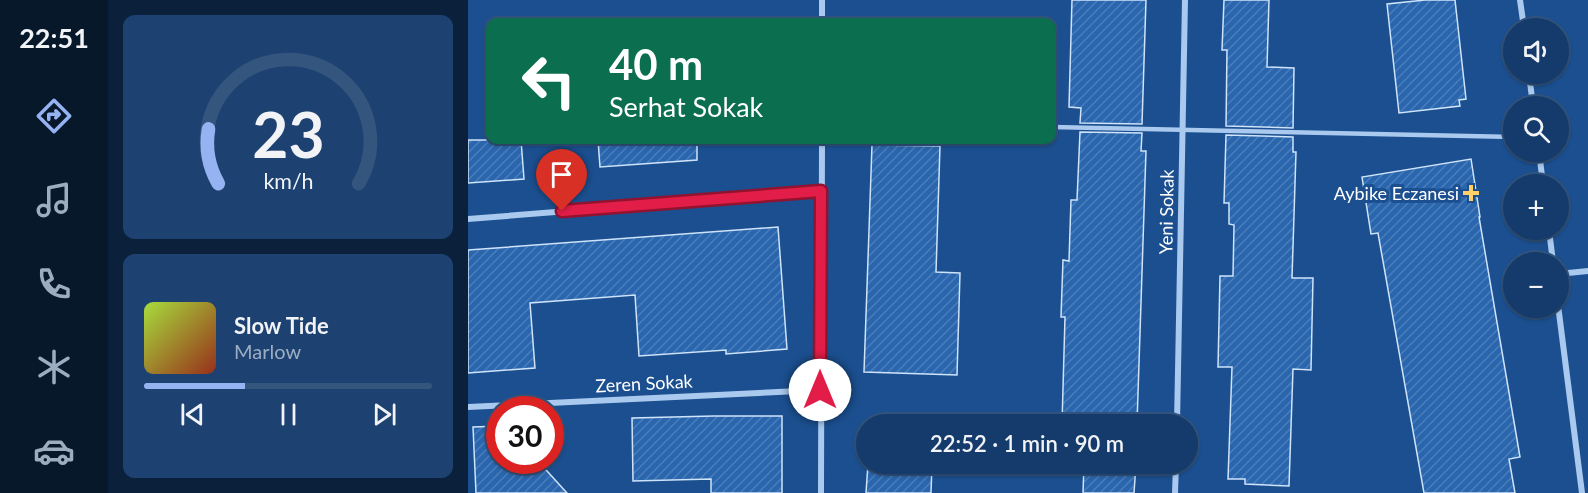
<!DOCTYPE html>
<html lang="en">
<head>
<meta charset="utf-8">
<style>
  body { margin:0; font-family:Lato,sans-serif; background:#1d4271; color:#f1f3f6; height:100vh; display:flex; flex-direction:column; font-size:22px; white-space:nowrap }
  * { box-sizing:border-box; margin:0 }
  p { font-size:20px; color:#9dadc1 }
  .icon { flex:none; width:33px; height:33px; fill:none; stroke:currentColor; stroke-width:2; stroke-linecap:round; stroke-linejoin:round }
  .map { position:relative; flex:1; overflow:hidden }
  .panel { display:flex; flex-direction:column; gap:15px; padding:15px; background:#0b203b; width:360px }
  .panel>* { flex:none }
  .top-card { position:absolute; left:18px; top:18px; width:570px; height:126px; border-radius:12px; box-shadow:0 2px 4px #0004,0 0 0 2px #33557e; background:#0b6e4f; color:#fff; overflow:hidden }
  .buttons { position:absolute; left:1035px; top:18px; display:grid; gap:12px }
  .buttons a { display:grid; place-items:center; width:66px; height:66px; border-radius:50%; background:#143b6b; box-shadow:0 2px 4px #0004,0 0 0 2px #33557e; font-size:30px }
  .speed { position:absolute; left:18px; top:396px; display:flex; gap:12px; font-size:30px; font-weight:700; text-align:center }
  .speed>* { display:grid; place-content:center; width:78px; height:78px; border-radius:50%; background:#143b6b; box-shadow:0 2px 4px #0004,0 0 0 2px #33557e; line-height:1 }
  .speed .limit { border:9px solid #d22; background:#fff; color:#111 }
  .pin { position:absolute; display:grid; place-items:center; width:51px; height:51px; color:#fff; margin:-62px -26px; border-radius:50% 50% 50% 0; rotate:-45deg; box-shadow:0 0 6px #0007 }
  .pin .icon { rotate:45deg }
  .me { position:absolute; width:66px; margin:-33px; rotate:0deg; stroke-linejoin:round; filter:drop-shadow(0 0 4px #0008) }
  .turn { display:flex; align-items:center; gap:21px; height:126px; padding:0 24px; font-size:27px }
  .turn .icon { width:78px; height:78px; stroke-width:2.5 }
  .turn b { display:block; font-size:42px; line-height:51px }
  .panel .card { flex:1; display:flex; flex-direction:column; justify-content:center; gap:9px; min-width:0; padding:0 21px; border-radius:12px; background:#1d4271 }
  .panel .dial { align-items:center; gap:0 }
  .dial svg { height:156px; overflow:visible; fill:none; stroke:#33557e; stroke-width:7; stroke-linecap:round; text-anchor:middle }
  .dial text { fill:#f1f3f6; stroke:none }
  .song { display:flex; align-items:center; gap:18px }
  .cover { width:72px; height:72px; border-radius:9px; background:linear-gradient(135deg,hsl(80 70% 55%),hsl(10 70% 35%)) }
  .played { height:6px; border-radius:3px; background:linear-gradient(90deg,#95b2f1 35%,#33557e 35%) }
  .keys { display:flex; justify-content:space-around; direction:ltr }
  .trip { position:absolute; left:388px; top:414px; width:342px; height:60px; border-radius:30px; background:#143b6b; box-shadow:0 2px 4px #0004,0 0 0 2px #33557e; font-weight:600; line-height:60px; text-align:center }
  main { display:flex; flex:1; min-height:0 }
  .menu { display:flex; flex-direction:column; width:108px; justify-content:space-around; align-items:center; background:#08182b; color:#9dadc1 }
  .menu .icon { width:42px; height:42px }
  .menu .active { color:#95b2f1 }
  .menu b { font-size:27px; color:#f1f3f6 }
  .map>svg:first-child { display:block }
  .building { fill:url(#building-hatch); stroke:#cfe3fa; stroke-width:1.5 }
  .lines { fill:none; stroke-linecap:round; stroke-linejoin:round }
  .lane { stroke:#a9c9ee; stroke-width:4.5 }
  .street { stroke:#a9c9ee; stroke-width:6 }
  .route-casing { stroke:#92132f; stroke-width:15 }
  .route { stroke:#e11d48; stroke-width:10 }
  .poi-dot { fill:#ffd166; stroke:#1b4f8f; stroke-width:2 }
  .labels { text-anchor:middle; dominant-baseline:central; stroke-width:6; stroke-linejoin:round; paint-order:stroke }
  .poi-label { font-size:18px; fill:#fff; stroke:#1b4f8f; text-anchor:end }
  .street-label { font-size:18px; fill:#fff; stroke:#1b4f8f }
</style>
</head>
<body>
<main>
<nav class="menu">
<b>22:51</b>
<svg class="icon active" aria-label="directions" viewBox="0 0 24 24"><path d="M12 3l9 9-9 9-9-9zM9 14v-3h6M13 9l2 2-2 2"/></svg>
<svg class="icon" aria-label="music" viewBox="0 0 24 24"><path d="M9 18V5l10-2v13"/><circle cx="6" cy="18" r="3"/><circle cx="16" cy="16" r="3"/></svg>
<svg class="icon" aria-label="phone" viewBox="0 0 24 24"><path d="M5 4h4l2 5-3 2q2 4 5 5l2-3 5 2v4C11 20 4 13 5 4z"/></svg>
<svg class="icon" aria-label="climate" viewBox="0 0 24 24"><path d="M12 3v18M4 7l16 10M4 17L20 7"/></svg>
<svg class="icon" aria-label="car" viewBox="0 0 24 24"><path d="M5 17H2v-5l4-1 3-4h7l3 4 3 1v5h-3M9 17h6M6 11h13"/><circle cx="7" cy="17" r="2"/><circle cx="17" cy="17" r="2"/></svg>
</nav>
<section class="panel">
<div class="card dial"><svg viewBox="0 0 100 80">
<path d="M14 69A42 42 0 1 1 86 69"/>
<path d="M14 69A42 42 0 0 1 9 41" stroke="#95b2f1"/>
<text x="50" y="56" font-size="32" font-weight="700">23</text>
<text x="50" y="72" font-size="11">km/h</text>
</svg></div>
<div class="card">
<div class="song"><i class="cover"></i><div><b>Slow Tide</b><p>Marlow</p></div></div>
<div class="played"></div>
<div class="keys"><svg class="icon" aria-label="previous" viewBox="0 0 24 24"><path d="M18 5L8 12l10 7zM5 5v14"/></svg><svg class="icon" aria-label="pause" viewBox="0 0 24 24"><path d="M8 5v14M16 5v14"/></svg><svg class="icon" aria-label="next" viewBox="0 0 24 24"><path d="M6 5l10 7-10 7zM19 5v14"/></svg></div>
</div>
</section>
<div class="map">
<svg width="1120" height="493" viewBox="0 0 1120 493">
  <defs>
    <pattern id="building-hatch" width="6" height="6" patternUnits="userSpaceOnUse" patternTransform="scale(1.5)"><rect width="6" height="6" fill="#2a66ad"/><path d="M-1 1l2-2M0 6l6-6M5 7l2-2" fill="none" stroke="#4a7db9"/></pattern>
  </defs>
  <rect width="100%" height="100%" fill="#1b4f8f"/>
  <!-- building -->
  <path class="building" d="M604 0H678L674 124 612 123 613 108 601 107Z
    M756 0H801L799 67 826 68 825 128 758 126 759 50H754Z
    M957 0H987L998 99 991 100 992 106 931 113 919 4Z
    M612 132 674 133 673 151H678L669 424H594L597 317H593L595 260 601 261 603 200H609Z
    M758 135 825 137V152H828L824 278H845L843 370 825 369 821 486 777 484V479H760L764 367H750L752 276H765L766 225 761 224V203H756Z
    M0 140H53L56 179 0 183Z
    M130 140H229V160L132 167Z
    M404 145 472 146 468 272 492 273 489 375 396 372Z
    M1003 159 1012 217H1011L1052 457 1041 459 1047 493H956L910 233 903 234 894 177Z
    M310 227 319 349 258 354V350L171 356 167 295 62 303 67 368 0 373V250Z
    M246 416H314V493H243V479L165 481 164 418Z
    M32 426V460H69L99 493H8L5 427Z
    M400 464H464L463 493H398Z
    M616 464H668L666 493H615Z"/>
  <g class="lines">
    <!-- lane -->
    <path class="lane" d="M584 127 1046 137"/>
    <!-- street -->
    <path class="street" d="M1052 0 1056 28
      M354 22V0
      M1061 74 1065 106
      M1071 152 1075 184
      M0 219 353 191
      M1081 230 1085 262
      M1090 274 1120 271
      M1090 305 1114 493
      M0 407 352 390
      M709 424 717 0
      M353 493 354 140
      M707 493 708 464"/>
  </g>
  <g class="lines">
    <!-- route casing -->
    <g class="route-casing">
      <path id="route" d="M94 211 353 191 352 390"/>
    </g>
    <!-- route -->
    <use href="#route" class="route"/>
  </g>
  <!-- markers -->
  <path class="poi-dot" d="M1000 184h6v6h6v6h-6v6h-6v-6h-6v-6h6z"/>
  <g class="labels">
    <!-- poi labels -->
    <g class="poi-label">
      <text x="991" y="193">Aybike Eczanesi</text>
    </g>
    <!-- street labels -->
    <g class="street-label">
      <text transform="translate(698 212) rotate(-89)">Yeni Sokak</text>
      <text transform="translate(176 383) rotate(-3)">Zeren Sokak</text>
    </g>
  </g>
</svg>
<div class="buttons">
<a><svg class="icon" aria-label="sound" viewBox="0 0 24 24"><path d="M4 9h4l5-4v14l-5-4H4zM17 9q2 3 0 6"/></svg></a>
<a><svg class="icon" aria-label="search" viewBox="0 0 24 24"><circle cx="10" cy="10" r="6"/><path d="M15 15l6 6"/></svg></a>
<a>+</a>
<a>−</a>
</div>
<div class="speed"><div class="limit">30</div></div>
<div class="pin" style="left:94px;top:211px;background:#d93025"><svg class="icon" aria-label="arrive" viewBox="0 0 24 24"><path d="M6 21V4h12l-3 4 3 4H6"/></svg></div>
<svg class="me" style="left:352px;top:390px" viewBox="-20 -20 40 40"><circle r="19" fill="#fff"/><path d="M0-13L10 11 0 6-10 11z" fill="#e11d48"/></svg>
<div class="trip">22:52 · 1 min · 90 m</div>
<div class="top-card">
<div class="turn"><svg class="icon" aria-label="left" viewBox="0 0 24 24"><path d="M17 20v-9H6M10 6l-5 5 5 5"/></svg><div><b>40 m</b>Serhat Sokak</div></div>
</div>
</div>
</main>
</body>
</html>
